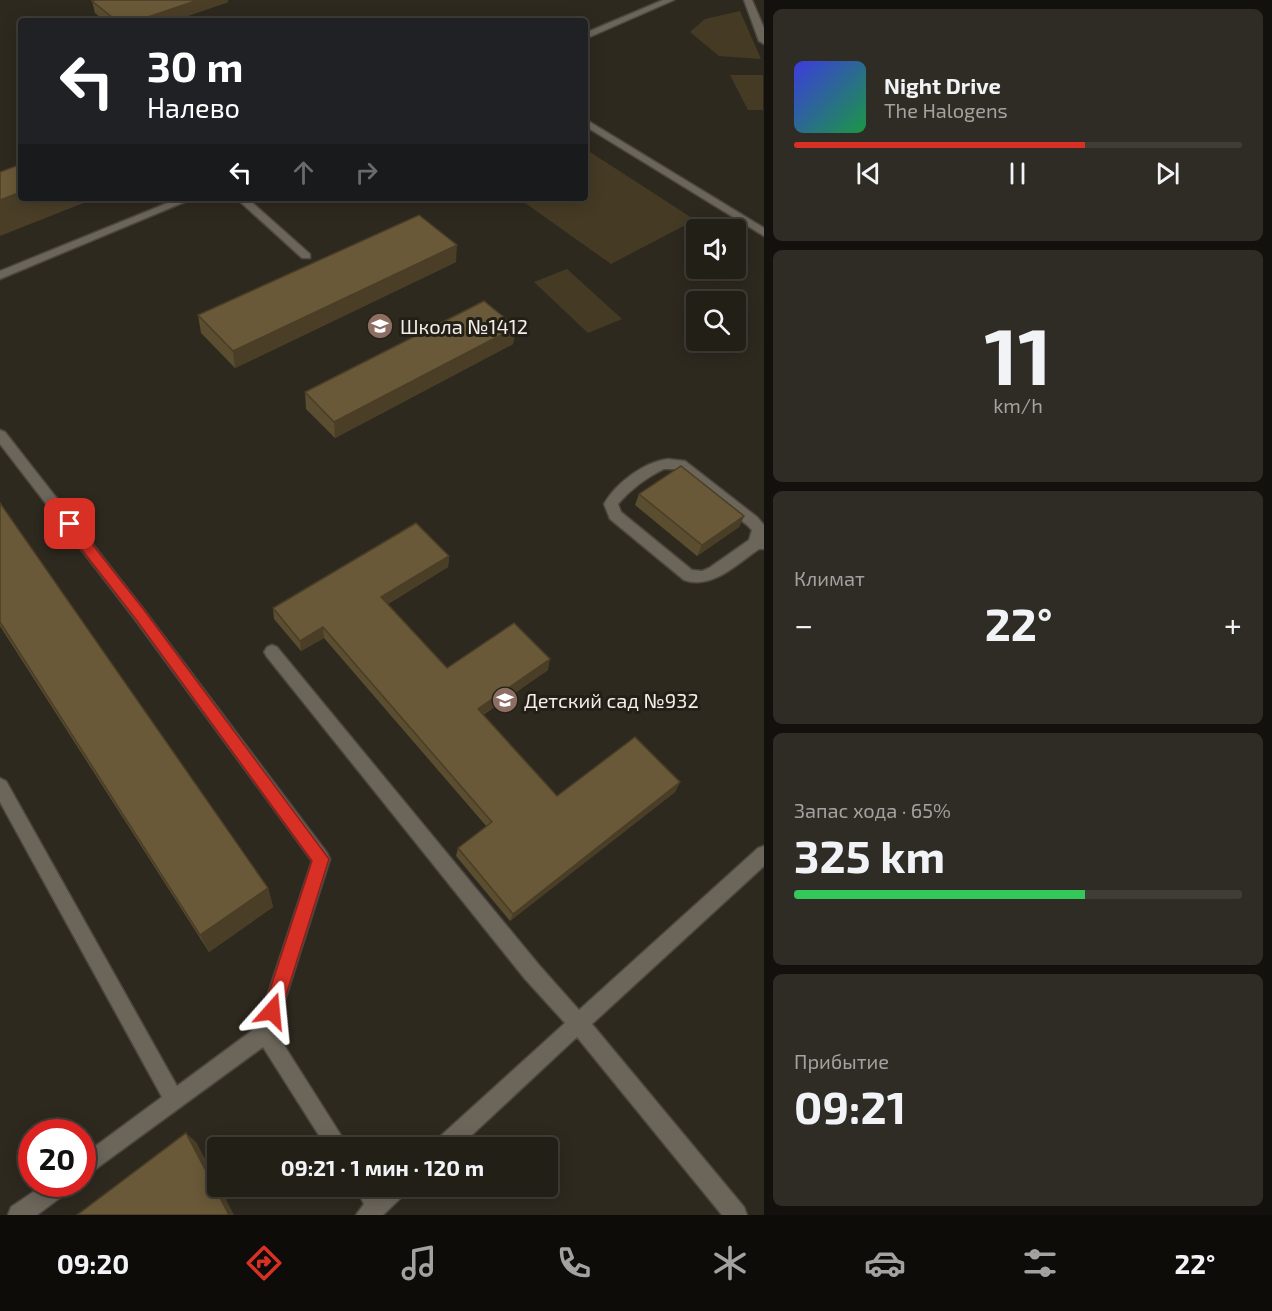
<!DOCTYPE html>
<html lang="ru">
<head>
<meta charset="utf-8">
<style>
  body { margin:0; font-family:"Exo 2",sans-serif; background:#2e2c24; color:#f1f3f6; height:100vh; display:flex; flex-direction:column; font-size:22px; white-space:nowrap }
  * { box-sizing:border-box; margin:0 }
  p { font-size:20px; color:#a2a2a1 }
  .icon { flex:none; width:33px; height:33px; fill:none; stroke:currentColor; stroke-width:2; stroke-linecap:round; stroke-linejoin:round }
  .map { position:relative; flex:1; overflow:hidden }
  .sheet { display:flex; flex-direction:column; gap:9px; padding:9px; background:#13110d; width:508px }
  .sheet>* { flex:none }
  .banner { position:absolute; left:18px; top:18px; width:570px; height:183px; border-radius:6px; box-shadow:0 3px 15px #0003,0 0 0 2px #3f3d36; background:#202124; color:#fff; overflow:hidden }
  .buttons { position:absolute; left:686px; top:219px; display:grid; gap:12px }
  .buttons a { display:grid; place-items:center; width:60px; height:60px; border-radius:6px; background:#221f17; box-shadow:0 3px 15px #0003,0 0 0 2px #3f3d36; font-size:30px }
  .speed { position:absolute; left:18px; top:1119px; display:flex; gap:12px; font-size:30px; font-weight:700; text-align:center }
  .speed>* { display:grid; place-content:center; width:78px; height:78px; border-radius:50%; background:#221f17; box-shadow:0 3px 15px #0003,0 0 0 2px #3f3d36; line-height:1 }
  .speed .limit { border:9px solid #d22; background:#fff; color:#111 }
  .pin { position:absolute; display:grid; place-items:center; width:51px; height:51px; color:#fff; margin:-26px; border-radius:12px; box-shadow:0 3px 9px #0006 }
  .me { position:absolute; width:66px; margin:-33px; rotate:18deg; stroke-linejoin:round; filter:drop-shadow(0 0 4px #0008) }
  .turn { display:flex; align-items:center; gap:21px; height:126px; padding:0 30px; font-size:27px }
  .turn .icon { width:78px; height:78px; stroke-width:2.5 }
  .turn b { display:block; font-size:42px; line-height:51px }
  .lanes { display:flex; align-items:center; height:57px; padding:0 30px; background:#0003; justify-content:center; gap:30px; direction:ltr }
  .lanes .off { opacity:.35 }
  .big { font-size:45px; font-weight:700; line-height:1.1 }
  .sheet .tile { flex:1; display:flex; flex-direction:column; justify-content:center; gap:9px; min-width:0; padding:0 21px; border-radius:9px; background:#2e2c24 }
  .sheet .dial { align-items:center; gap:0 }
  .dial b { font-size:78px; line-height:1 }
  .song { display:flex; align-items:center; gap:18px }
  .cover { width:72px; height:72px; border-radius:9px; background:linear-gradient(135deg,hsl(240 70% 55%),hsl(140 70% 35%)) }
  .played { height:6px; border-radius:3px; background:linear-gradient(90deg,#d93025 65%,#3f3d36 65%) }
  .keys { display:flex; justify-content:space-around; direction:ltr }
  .heat { display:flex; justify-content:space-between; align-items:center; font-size:33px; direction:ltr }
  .charge { height:9px; border-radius:4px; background:linear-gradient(90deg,#34c759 65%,#3f3d36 0) }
  .trip { position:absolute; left:207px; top:1137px; width:351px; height:60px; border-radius:6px; background:#221f17; box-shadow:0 3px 15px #0003,0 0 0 2px #3f3d36; font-weight:700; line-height:60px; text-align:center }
  .menu { display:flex; height:96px; justify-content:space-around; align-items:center; background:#0e0c09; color:#a2a2a1 }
  .menu .icon { width:42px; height:42px }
  .menu .selected { color:#d93025 }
  .menu b { font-size:27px; color:#f1f3f6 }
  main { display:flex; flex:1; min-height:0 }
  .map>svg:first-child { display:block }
  .green { fill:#453a24 }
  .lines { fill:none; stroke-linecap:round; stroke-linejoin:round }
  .service-casing { stroke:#4b463f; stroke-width:3 }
  .service { fill:#6b655a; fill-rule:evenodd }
  .wall { fill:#5a4d30 }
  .shaded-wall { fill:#4a3e27 }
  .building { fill:#695938; stroke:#4a3e27; stroke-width:1.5 }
  .route { fill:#d93025; stroke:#8d1f18; stroke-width:1.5 }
  .labels { text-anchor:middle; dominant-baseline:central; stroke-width:6; stroke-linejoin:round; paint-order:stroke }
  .poi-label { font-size:20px; fill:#f1eee8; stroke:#241f16; text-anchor:start }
</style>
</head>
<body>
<main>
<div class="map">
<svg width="764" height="1215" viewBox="0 0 764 1215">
  <rect width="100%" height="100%" fill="#2e291f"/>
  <!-- green -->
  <path class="green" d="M740 11 761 59 719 56 690 32 705 19Z
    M730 75H763V110H748Z
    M587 150 695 220 611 264 518 198H585V151Z
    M567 269 622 319 588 333 534 282Z"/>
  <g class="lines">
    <!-- service casing -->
    <g class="service-casing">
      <path id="service" d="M663 0H674L585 39V33Z
        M744 0H752L764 28V44L759 41Z
        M585 119 764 228V236L585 126Z
        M180 198H194L0 279V271Z
        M236 198H247L310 254V258H302Z
        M0 430 5 432 144 610 327 853 330 859 275 1031 349 1148H327L263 1047 82 1179V1156L162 1097 0 802V778L6 781 177 1086 257 1027 312 861 134 618 0 444Z
        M668 459 685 461 757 517 764 525V549H759C737 564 712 590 684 580L610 519 604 504C616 483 644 462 668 459ZM664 469H676L747 525 752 530 749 540 709 568 702 571 692 570 621 512 618 504C630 490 647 477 664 469Z
        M272 645 277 647 539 965 579 1010 758 848 764 846V866L592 1024 744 1207 747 1215H722L577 1037 458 1148H432L435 1141 565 1023 525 979 267 657 264 652 267 647Z
        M45 1184H72L69 1191 37 1215H8L11 1207Z
        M355 1186H377L379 1190 383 1186H409L406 1193 383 1215H356L364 1204Z"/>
    </g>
    <!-- service -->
    <use href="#service" class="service"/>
  </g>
  <!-- wall -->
  <path class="wall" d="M96 0H228V2L173 21H104L95 13 92 1Z
    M456 262 235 368 201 333 198 315Z
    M516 327 513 344 335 438 306 409 305 392Z
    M639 494 744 516 739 527 697 556 635 505Z
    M0 503 268 888 273 907 209 952 0 626Z
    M449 556 448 567 388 604 447 668 548 670 483 715 557 796 680 782 675 792 510 921 456 856 458 848 487 827 324 638 301 651 274 619 273 608Z"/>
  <!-- shaded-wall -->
  <path class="shaded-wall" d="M198 0H228V2L173 21H136Z
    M21 192V198H96L0 236V200Z
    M457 245 456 262 235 368 233 351Z
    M516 327 513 344 335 438 334 422Z
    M744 516 739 527 697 556 702 545Z
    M449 556 448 567 381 608V597Z
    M323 627 324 638 301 651 300 641Z
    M550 659 548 670 476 719 478 709Z
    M680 782 675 792 510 921 513 914Z
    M268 888 273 907 209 952 200 935Z
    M186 1133 196 1142 218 1183V1186H219L234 1215H229Z"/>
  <!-- building -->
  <path class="building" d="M96 0H198L136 21H117L92 1Z
    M21 164V192L0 200V172Z
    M419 215 457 245 233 351 198 315Z
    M484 301 516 327 334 422 305 392Z
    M681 466 744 516 702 545 639 494Z
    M0 503 268 888 200 935 0 622Z
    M416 523 449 556 381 597 447 668 514 623 550 659 478 709 557 796 635 737 680 782 513 914 458 848 492 822 323 627 300 641 273 608Z
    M186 1133 229 1215H77Z"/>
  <!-- route -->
  <path class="route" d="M70 519 74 521 144 610 329 859 281 1011 278 1017 272 1020 266 1017 263 1011 312 861 135 618 65 528 63 524 65 521Z"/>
  <!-- icons -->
  <defs>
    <g id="school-disc" transform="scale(1.35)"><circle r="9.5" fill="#8d6e63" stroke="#241f16"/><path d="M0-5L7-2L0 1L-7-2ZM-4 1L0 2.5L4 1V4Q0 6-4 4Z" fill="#fff"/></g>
  </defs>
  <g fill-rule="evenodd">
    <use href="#school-disc" x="380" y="326"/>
    <use href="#school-disc" x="505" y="700"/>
  </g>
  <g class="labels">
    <!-- poi labels -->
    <g class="poi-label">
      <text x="400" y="326">Школа №1412</text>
      <text x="524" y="700">Детский сад №932</text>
    </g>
  </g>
</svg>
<div class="buttons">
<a><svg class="icon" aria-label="sound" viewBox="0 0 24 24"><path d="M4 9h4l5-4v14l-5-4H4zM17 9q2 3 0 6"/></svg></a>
<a><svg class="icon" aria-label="search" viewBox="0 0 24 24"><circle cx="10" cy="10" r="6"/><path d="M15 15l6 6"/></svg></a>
</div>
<div class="speed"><div class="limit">20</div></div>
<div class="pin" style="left:70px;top:524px;background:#d93025"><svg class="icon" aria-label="arrive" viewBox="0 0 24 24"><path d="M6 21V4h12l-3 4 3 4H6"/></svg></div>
<svg class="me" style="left:272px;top:1011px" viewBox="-20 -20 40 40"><path d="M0-17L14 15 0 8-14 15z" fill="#d93025" stroke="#fff" stroke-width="4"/></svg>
<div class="trip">09:21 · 1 мин · 120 m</div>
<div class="banner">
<div class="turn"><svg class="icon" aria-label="left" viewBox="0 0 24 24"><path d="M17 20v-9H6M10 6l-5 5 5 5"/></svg><div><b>30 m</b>Налево</div></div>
<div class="lanes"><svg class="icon" aria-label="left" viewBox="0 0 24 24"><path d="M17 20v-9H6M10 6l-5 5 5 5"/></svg><svg class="icon off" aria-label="ahead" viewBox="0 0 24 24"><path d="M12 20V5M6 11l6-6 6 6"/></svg><svg class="icon off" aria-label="right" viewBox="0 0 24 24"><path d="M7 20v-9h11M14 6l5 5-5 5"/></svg></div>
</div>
</div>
<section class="sheet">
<div class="tile">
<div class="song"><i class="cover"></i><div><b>Night Drive</b><p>The Halogens</p></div></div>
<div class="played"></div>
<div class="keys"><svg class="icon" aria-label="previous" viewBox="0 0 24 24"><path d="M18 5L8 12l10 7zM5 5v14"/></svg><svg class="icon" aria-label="pause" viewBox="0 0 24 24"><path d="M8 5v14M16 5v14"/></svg><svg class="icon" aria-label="next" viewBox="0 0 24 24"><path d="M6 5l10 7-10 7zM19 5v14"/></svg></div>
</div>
<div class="tile dial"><b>11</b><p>km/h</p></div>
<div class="tile"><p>Климат</p>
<div class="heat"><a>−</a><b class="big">22°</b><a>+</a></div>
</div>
<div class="tile"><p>Запас хода · 65%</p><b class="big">325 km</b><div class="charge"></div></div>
<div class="tile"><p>Прибытие</p><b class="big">09:21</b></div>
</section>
</main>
<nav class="menu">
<b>09:20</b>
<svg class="icon selected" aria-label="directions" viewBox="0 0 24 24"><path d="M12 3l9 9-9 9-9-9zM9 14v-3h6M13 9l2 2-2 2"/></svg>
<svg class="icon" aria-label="music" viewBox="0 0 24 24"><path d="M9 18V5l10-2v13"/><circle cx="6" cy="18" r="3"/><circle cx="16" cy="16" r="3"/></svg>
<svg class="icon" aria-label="phone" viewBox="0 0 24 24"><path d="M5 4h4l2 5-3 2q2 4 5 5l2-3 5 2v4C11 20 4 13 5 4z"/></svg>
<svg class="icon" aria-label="climate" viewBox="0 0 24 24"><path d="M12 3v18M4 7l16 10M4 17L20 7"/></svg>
<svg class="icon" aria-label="car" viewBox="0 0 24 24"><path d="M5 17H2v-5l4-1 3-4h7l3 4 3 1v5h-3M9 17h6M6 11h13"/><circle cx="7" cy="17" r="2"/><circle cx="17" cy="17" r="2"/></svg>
<svg class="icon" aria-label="filters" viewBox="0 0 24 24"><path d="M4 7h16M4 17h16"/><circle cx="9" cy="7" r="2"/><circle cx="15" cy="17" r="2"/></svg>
<b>22°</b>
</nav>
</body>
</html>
